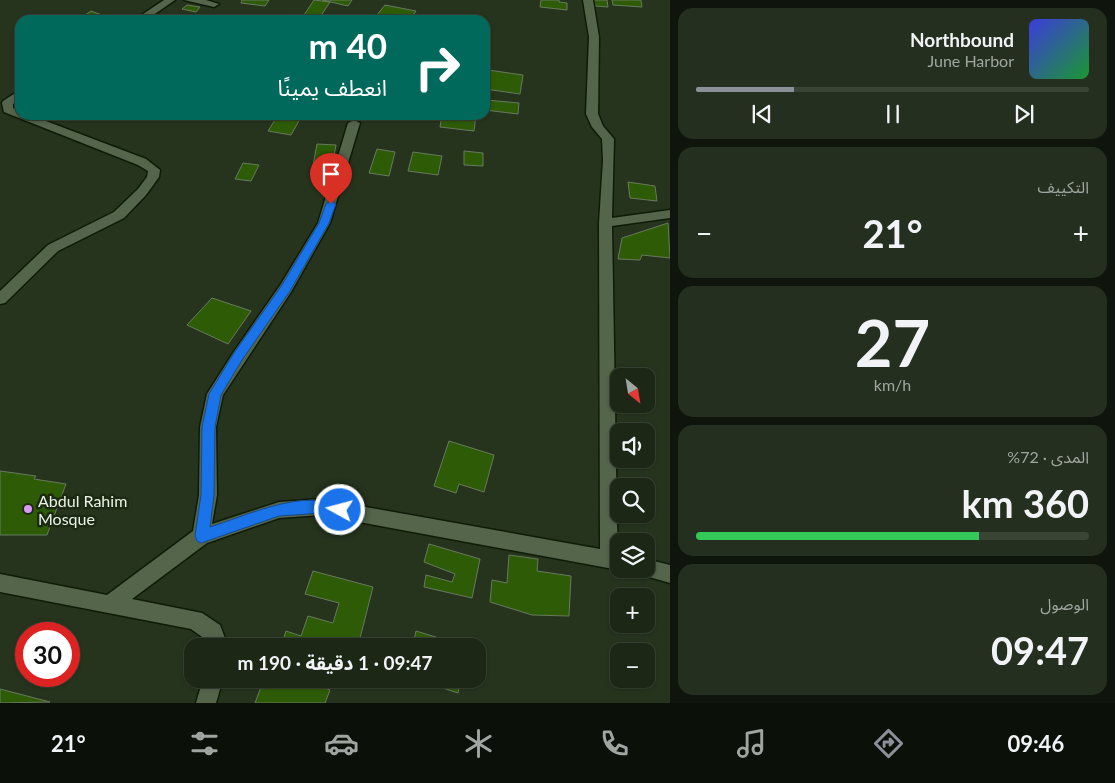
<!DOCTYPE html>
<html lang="ar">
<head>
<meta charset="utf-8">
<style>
  body { margin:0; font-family:Lato,"Noto Sans Arabic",sans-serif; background:#252f1f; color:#f1f3f6; direction:rtl; height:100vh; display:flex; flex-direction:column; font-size:19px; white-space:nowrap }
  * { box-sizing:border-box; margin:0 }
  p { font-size:16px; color:#a0a5a1 }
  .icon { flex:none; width:28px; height:28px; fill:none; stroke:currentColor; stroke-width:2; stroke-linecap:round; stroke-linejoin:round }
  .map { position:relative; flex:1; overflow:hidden; direction:ltr }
  .panel { display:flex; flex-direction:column; gap:8px; padding:8px; background:#0f150c; width:445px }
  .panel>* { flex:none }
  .hud { position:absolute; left:15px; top:15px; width:475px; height:105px; border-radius:15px; box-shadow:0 1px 4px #0004,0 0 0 1px #3a4435; direction:rtl; background:#00695c; color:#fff; overflow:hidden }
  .needle { width:32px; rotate:150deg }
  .fabs { position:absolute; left:610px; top:368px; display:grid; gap:10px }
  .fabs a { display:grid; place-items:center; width:45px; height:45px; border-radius:10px; background:#1c2716; box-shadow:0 1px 4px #0004,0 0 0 1px #3a4435; font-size:25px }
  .speed { position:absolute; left:15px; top:622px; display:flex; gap:10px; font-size:25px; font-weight:700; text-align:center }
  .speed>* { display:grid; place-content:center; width:65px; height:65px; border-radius:50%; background:#1c2716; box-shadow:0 1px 4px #0004,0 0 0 1px #3a4435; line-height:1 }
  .speed .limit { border:8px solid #d22; background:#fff; color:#111 }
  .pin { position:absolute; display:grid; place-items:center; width:42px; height:42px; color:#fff; margin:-51px -21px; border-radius:50% 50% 50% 0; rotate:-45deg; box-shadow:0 0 5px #0007 }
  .pin .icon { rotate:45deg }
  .me { position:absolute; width:55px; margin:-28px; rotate:277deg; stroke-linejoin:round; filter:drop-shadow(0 0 4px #0008) }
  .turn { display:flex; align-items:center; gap:18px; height:105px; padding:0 20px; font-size:22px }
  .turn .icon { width:65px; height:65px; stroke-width:2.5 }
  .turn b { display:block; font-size:35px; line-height:42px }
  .big { font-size:38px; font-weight:700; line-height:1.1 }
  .panel .card { flex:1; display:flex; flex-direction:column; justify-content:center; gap:8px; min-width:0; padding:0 18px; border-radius:15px; background:#252f1f }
  .panel .dial { align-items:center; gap:0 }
  .dial b { font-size:65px; line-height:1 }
  .song { display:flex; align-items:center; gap:15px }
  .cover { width:60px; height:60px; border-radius:8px; background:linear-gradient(135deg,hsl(240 70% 55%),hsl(130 70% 35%)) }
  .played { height:5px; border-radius:2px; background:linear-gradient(90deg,#8c9099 25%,#3a4435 25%) }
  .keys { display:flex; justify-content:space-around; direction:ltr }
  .heat { display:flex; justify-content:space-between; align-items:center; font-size:28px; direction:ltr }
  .charge { height:8px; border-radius:4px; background:linear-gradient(90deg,#34c759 72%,#3a4435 0) }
  .trip { position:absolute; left:184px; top:638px; width:302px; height:50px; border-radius:15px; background:#1c2716; box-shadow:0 1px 4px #0004,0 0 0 1px #3a4435; font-weight:700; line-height:50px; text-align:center; direction:rtl }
  .dock { display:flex; height:80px; justify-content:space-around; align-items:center; background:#0b1009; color:#a0a5a1 }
  .dock .icon { width:35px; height:35px }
  .dock .on { color:#8c9099 }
  .dock b { font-size:22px; color:#f1f3f6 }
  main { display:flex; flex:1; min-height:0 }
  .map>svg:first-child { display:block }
  .building { fill:#2e5c06; stroke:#687960 }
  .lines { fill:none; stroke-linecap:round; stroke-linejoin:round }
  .minor-casing { stroke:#0e1b07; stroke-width:3 }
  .minor { fill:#54654c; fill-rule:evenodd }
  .route { fill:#1a73e8; stroke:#114b97 }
  .poi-dot { fill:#da9af6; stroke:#1c2a14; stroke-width:2 }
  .labels { text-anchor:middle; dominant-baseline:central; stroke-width:5; stroke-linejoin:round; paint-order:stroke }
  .poi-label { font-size:16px; fill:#eaf3e5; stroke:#1c2a14; text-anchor:start }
</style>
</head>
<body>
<main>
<section class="panel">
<div class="card">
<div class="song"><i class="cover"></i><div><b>Northbound</b><p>June Harbor</p></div></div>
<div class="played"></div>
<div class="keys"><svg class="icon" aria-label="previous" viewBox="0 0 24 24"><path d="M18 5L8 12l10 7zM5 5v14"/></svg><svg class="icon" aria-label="pause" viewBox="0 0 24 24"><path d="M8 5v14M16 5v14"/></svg><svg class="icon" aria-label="next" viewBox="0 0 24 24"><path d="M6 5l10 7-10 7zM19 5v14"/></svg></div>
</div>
<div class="card"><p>التكييف</p>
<div class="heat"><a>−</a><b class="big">21°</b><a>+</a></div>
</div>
<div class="card dial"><b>27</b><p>km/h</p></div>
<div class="card"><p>المدى · 72%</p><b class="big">360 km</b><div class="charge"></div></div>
<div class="card"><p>الوصول</p><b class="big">09:47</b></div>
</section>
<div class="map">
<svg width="670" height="703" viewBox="0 0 670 703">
  <rect width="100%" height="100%" fill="#26341e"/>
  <!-- building -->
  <path class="building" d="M242 0H269L265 6 241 3Z
    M314 0 330 2 318 20 302 18Z
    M322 0H352L348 6Z
    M541 0H559V2L567 3V10L540 7Z
    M594 0H607L608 7 595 6Z
    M612 0H641L642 7 613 5Z
    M187 5 200 7 196 12 182 9Z
    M385 5 416 11 410 20H373Z
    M91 11 110 18 106 20H91L82 17Z
    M170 15 187 19 164 20Z
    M488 70 523 75 520 94 485 89Z
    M487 100 519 103 518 114 485 110Z
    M278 115 300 119 291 135 268 131Z
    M442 115H476L474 131 440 127Z
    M317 144 336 145 332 166 313 165Z
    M377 149 395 152 389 176 369 173Z
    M464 151 483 153V166L464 165Z
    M413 152 442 156 438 175 408 171Z
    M243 163 259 165 251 181 235 179Z
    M628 182 655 186 657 201 630 198Z
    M668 223 670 258 642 255 640 260 618 259 622 238Z
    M212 298 251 311 228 344 187 325Z
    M449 441 494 455 484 492 459 484 456 493 434 486Z
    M0 471 36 476 34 479 66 484 47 535H0Z
    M429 544 480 559 472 598 424 587 426 575 452 582 455 574 424 562Z
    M509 555 538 559 537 571 571 576 569 616 532 615 490 602 492 580 507 583Z
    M313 571 373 587 358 646H340L317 640 315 646H295L282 643 286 631 301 636 308 616 333 623 339 603 305 594Z
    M416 631 465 646H419L413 645Z
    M264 679H300L330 690 325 703H255Z
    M415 679H461L458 693Z
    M0 689 50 702 0 703Z"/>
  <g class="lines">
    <!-- minor casing -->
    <g class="minor-casing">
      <path id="minor" d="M164 0H175L146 20H134Z
        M184 0H206L219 4 214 7Z
        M583 0H593L599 37 598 114 603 126 614 139 612 218 670 210V218L612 226 617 524 619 569H622L619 570 321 515 279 518 207 543 132 599 202 613 220 625 228 646H208L205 639 191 629 0 592V574L107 595 193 531 199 495 200 427 207 394 233 353 281 284 318 223 348 123 354 120 360 123 330 223 291 292 223 395 216 427 217 495 212 524 279 502 321 499 600 549 599 223 603 160 602 139 592 127 586 114 589 37Z
        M20 90V98L13 104V108L20 111V115H30L146 159 160 170 159 177 146 195 124 218 58 251 5 303 0 304V291L48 245 114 212 138 189 147 177 148 171 138 165 4 112 2 103 3 101Z
        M646 559 670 565V583L639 574 637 569H646Z
        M203 679H223L216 703H196Z"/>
    </g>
    <!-- minor -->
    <use href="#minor" class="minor"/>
  </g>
  <!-- route -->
  <path class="route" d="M331 200 336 204 329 223 290 291 242 360 221 395 215 427 214 495 210 527C251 514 301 489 344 506L346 510 344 515 340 517 321 513 279 516 201 543 197 541 195 536 201 495 202 427 209 394 234 353 282 285 319 223 326 204Z"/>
  <!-- markers -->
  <circle class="poi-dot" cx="28" cy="509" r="5"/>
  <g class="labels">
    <!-- poi labels -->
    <g class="poi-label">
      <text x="38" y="500">Abdul Rahim<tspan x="38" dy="18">Mosque</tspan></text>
    </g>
  </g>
</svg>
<div class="fabs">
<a><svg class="needle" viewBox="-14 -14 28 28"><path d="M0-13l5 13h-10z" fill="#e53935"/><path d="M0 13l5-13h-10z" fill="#a0a5a1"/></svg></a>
<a><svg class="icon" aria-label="sound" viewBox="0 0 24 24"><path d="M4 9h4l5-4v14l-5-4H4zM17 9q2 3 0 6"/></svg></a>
<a><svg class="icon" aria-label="search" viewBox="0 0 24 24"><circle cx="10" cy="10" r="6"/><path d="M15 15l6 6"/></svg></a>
<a><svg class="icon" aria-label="layers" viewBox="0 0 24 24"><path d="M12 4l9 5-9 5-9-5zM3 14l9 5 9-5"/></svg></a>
<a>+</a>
<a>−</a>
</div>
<div class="speed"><div class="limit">30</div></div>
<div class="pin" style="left:331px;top:204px;background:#d93025"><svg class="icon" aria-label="arrive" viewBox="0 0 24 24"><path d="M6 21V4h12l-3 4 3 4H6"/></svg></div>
<svg class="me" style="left:340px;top:510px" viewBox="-20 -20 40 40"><circle r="17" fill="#1a73e8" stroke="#fff" stroke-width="3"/><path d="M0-11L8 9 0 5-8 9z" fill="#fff"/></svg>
<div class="trip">09:47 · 1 دقيقة · 190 m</div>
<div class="hud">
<div class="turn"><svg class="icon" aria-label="right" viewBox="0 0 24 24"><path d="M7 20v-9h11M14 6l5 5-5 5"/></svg><div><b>40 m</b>انعطف يمينًا</div></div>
</div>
</div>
</main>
<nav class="dock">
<b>09:46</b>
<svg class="icon on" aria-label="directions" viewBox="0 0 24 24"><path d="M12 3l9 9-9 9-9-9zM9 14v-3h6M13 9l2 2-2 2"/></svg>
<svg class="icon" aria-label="music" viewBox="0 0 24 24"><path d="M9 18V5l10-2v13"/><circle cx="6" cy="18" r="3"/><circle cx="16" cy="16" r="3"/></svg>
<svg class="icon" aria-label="phone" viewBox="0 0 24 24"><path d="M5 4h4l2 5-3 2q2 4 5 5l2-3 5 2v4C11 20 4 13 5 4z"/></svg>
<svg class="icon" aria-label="climate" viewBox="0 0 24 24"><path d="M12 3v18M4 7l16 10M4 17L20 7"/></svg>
<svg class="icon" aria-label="car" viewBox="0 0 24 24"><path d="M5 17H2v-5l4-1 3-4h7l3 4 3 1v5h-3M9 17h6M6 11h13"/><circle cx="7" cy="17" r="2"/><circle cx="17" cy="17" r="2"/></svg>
<svg class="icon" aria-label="filters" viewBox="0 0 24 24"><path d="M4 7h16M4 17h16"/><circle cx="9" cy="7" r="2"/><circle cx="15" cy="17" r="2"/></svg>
<b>21°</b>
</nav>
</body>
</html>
